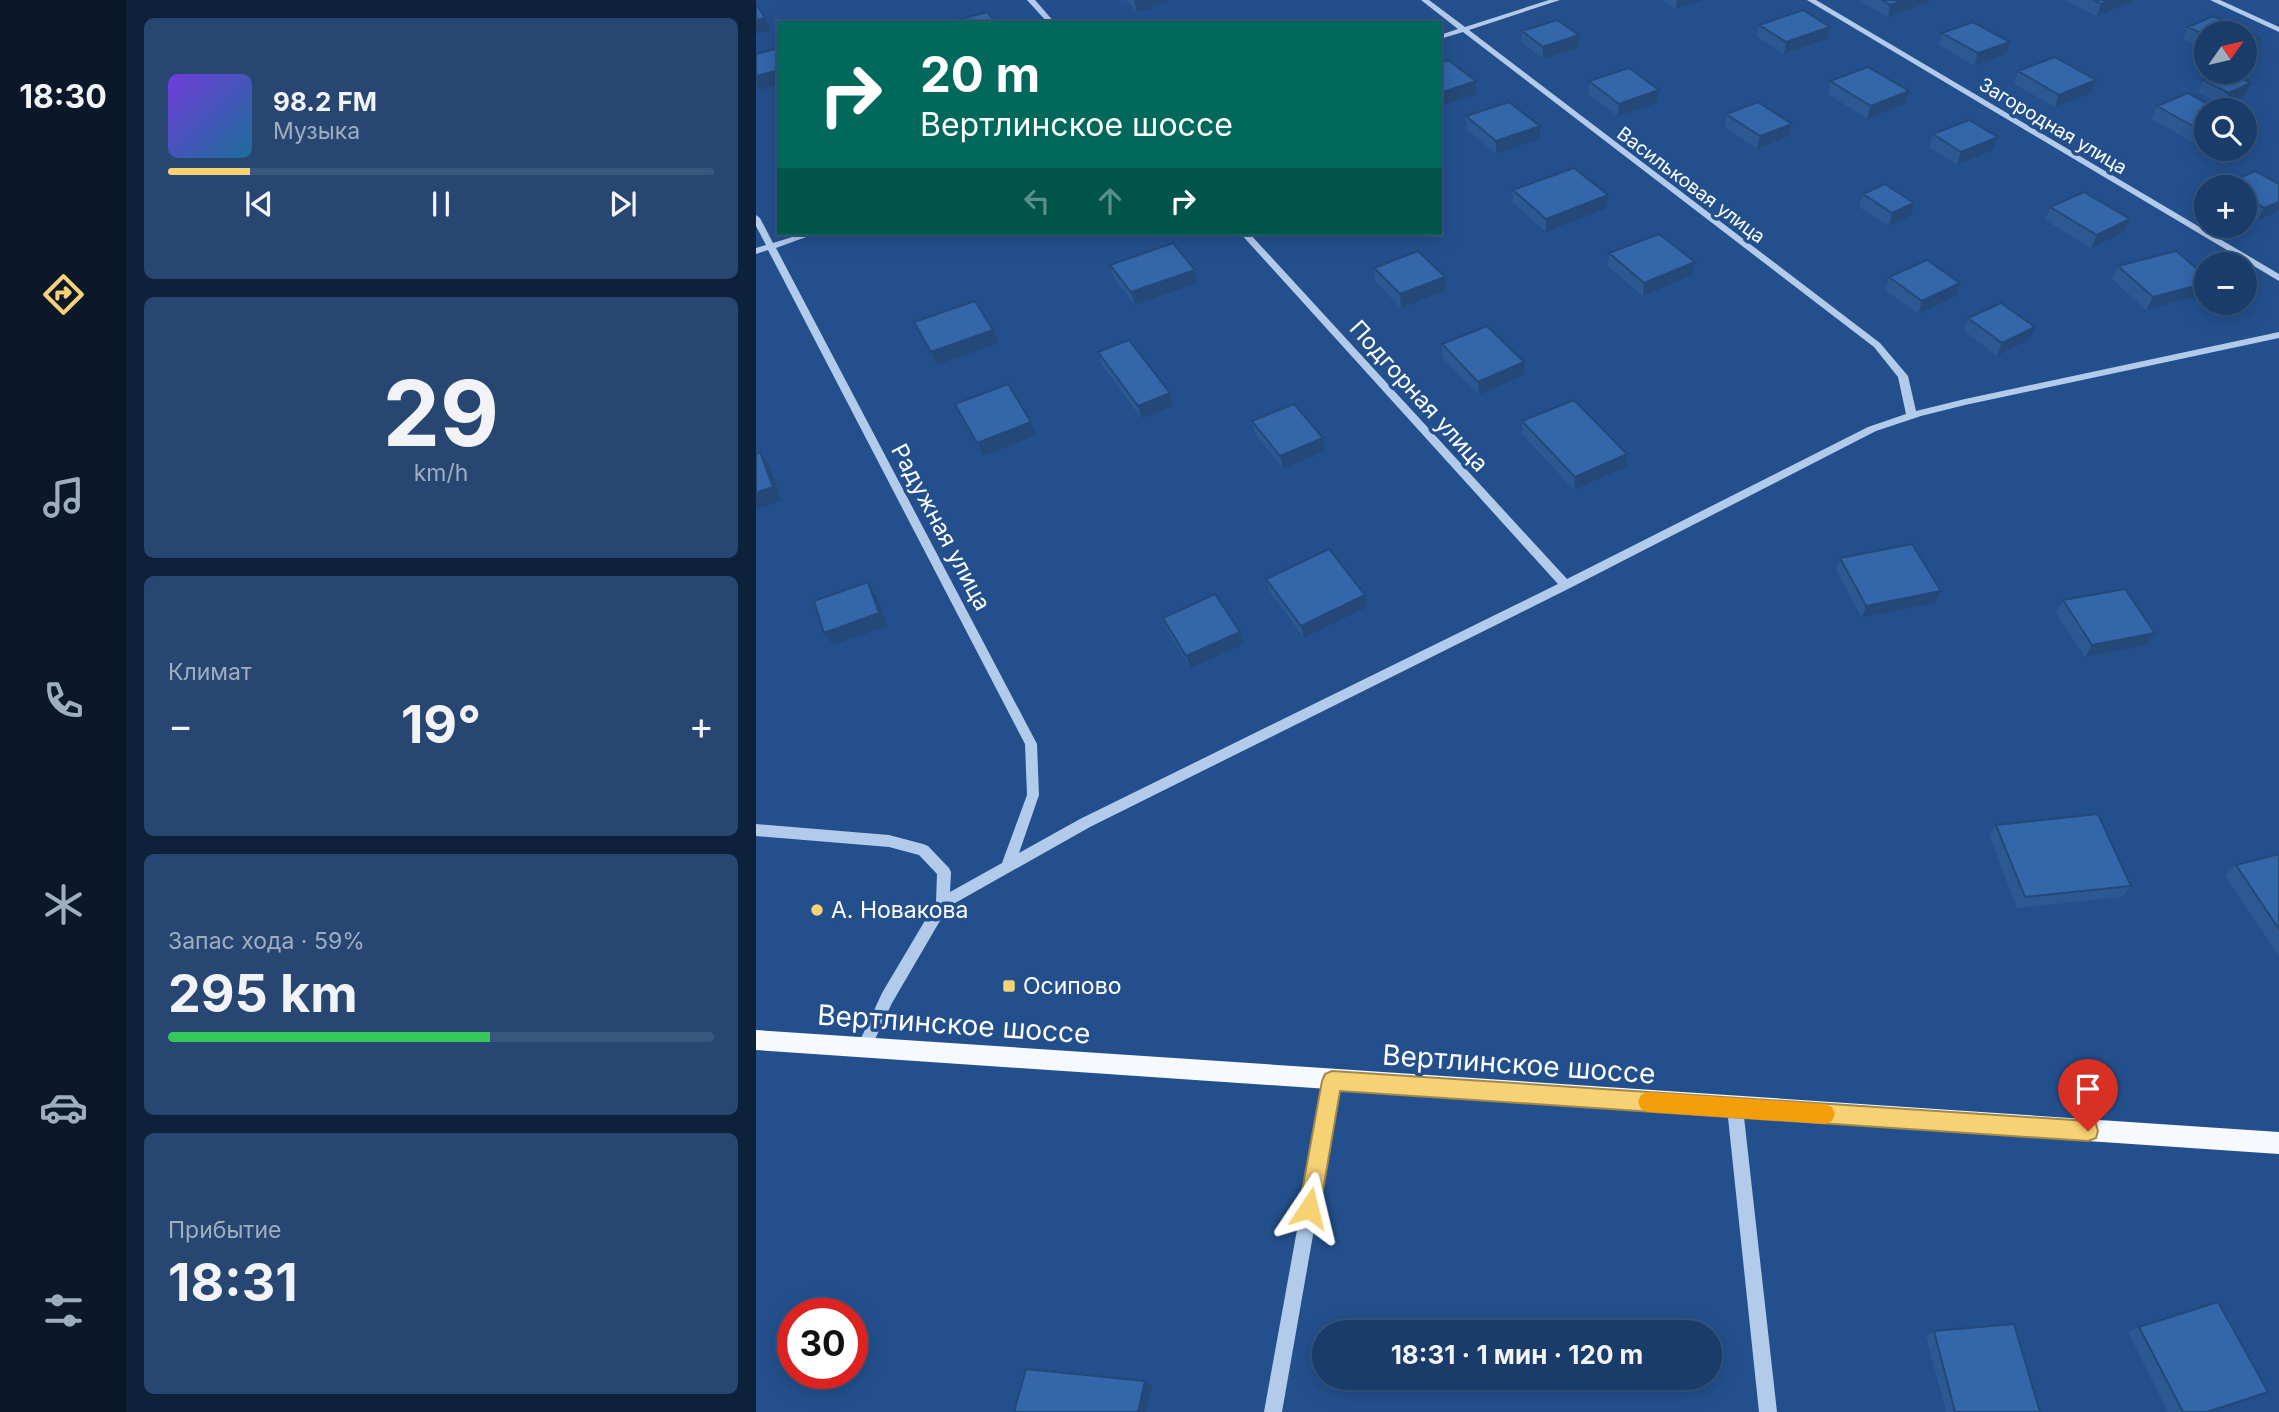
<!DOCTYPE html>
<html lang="ru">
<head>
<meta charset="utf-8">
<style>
  body { margin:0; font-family:Inter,sans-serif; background:#274772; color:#f1f3f6; height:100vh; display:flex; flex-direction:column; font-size:26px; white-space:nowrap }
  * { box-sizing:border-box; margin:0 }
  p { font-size:23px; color:#9fadc1 }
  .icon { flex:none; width:38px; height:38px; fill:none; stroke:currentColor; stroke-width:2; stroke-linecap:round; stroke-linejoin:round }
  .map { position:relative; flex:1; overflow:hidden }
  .details { display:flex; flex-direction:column; gap:18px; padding:18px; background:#0e213a; width:630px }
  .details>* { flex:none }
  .banner { position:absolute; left:21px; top:21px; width:665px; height:214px; border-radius:0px; box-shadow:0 4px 18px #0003,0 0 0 2px #38567e; background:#00695c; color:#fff; overflow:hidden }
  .needle { width:46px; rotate:56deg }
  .controls { position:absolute; left:1438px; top:21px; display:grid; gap:14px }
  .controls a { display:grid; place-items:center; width:63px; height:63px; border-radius:50%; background:#1a3c6a; box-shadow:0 4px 18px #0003,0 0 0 2px #38567e; font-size:35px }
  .speed { position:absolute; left:21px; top:1298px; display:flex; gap:14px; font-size:35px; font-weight:700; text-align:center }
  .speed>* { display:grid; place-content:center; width:91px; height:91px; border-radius:50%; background:#1a3c6a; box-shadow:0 4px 18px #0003,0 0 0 2px #38567e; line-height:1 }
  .speed .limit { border:10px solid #d22; background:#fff; color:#111 }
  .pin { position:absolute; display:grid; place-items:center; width:60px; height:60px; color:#fff; margin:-72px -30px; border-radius:50% 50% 50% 0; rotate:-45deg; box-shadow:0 0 7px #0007 }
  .pin .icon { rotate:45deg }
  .me { position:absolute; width:77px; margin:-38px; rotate:10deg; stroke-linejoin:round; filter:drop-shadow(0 0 5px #0008) }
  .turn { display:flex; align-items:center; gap:24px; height:147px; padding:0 28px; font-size:32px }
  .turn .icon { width:91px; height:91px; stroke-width:2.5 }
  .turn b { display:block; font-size:49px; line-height:60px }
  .lanes { display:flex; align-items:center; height:66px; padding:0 28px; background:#0003; justify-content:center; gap:35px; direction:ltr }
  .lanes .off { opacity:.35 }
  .big { font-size:52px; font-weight:700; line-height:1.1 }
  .details .widget { flex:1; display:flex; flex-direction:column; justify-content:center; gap:10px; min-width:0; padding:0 24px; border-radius:10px; background:#274772 }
  .details .dial { align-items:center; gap:0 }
  .dial b { font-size:91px; line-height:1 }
  .song { display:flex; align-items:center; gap:21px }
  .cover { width:84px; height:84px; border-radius:10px; background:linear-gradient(135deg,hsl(260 70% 55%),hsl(200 70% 35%)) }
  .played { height:7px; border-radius:4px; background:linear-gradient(90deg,#f6d274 15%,#38567e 15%) }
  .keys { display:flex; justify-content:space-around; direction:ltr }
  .heat { display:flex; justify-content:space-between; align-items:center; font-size:38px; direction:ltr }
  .charge { height:10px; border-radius:5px; background:linear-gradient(90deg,#34c759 59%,#38567e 0) }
  .trip { position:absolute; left:556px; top:1320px; width:410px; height:70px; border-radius:35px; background:#1a3c6a; box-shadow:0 4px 18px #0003,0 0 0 2px #38567e; font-weight:700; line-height:70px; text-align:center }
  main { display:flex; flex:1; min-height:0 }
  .tab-bar { display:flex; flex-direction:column; width:126px; justify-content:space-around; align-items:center; background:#0a182a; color:#9fadc1 }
  .tab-bar .icon { width:49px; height:49px }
  .tab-bar .selected { color:#f6d274 }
  .tab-bar b { font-size:32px; color:#f1f3f6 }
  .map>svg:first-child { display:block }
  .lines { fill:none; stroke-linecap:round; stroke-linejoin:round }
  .minor { fill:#b2cbeb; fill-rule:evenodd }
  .major { fill:#f6f9fe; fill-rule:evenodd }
  .wall { fill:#2c5992 }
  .shaded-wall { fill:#244877 }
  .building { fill:#3367aa; stroke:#244877; stroke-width:2 }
  .route { fill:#f6d274; stroke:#a0884b; stroke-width:2 }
  .slow { fill:#f59e0b }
  .poi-dot { fill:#f6d274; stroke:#23508d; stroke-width:2.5 }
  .labels { text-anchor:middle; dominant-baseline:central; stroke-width:7; stroke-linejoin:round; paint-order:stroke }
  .far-street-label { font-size:19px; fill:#fff; stroke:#23508d }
  .street-label { font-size:23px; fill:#fff; stroke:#23508d }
  .poi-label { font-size:23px; fill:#fff; stroke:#23508d; text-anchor:start }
  .near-street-label { font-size:28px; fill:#fff; stroke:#23508d }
</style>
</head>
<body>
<main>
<nav class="tab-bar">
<b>18:30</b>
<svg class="icon selected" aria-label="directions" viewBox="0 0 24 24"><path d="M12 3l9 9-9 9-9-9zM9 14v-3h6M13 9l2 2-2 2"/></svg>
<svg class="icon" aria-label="music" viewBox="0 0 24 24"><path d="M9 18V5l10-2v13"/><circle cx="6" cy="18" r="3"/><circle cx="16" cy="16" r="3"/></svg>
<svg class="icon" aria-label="phone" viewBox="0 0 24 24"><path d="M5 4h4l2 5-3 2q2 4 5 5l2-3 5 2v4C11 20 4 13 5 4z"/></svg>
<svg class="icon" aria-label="climate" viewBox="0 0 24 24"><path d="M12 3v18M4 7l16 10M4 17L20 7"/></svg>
<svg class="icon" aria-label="car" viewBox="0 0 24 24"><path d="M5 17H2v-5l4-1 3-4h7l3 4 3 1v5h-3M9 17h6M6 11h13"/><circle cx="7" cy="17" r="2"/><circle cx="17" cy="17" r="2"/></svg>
<svg class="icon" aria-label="filters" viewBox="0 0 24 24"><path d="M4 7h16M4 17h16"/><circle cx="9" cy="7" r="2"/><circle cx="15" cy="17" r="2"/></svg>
</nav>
<section class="details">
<div class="widget">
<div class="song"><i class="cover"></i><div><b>98.2 FM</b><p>Музыка</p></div></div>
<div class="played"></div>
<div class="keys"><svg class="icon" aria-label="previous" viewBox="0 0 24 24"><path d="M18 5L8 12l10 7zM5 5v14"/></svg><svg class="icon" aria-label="pause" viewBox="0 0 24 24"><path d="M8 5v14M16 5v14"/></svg><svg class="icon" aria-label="next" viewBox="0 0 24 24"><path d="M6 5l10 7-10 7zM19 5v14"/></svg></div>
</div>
<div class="widget dial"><b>29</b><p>km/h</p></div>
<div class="widget"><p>Климат</p>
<div class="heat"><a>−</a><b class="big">19°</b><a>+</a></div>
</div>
<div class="widget"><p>Запас хода · 59%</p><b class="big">295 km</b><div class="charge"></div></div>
<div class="widget"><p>Прибытие</p><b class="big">18:31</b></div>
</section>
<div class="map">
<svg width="1523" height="1412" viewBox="0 0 1523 1412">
  <rect width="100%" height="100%" fill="#23508d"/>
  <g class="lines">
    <!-- minor -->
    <path class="minor" d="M271 0H279L299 23H292Z
      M665 0H673L709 27 793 0H804L713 30 1124 343 1152 376 1160 411 1209 399 1523 332V338L1209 405 1165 416 1120 431 814 588 334 827 192 907 136 1003 113 1052 108 1054 103 1052 101 1047 126 993 180 902 181 874 163 855 133 847 0 836V824L133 835 167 844 172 846 193 868 195 872 194 892 246 863 271 795 269 744 12 250 0 254V248L10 245 0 226V215L4 218 17 243 49 233H61L20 248 281 744 283 795 263 853 324 819 802 584 484 233H493L811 579 1112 427 1150 414 1142 377 1118 347 707 32 684 39V35L702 29Z
      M1051 0H1060L1523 274V281Z
      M1454 0H1464L1523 27V32Z
      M576 1074 581 1076 584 1081 526 1412H508L568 1081 571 1076Z
      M979 1100 984 1103 987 1108 1021 1412H1003L971 1108 974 1103Z"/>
    <!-- major -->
    <path class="major" d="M0 1030 1523 1132V1154L0 1050Z"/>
  </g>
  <!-- wall -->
  <path class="wall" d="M370 0H412L413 3 381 12Z
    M906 0H948L920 9Z
    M1104 0H1174V2L1132 17 1104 2Z
    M1308 0H1377L1376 2 1341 16Z
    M1457 16 1504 38 1498 51 1489 55V33H1451V51L1427 39 1432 27Z
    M1003 25 1074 27 1071 39 1028 54 1001 37Z
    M766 31 823 35 822 48 787 59 766 43Z
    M1186 33 1250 54 1218 66 1183 45Z
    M1262 71 1336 93 1299 107 1258 84Z
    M1447 80 1495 83 1489 96 1467 106 1442 92Z
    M833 81 903 90 902 103 862 116 832 94Z
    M1074 81 1149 104 1111 119 1072 94Z
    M1401 106 1451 110V137L1438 143 1395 119Z
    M970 114 1036 124 1033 136 1001 149 969 127Z
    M710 116 784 126V139L740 154 711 129Z
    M1177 134 1242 137 1237 150 1201 165 1173 147Z
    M1523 184V211L1501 221 1489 214V187H1466L1467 185Z
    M757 190 851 208 790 232 757 203Z
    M1107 194 1158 203 1155 216 1133 226 1103 207Z
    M1294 207 1374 219 1368 232 1335 248 1289 220Z
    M853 253 939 262 937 275 887 296 852 266Z
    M354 265 439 270 442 283 379 305 358 278Z
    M1362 266 1451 277V290L1449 294 1390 310 1356 279Z
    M618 268 689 277 690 290 645 308 619 281Z
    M1133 277 1204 283 1200 296 1162 314 1129 290Z
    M1212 318 1273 340 1241 356 1208 331Z
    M158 322 243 343 181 365Z
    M686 344 768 362V375L723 395 686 357Z
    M342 352 414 393 417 406 386 419 346 365Z
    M199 404 275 422 281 435 227 456Z
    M496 421 569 451 527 469 499 434Z
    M766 421 870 467 818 490 766 434Z
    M1084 558 1185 591 1179 603 1106 618 1080 570Z
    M510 579 609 595 611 607 548 638 513 591Z
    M1307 600 1399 633 1391 645 1329 657 1300 613Z
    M407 618 484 632 488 644 435 668 411 630Z
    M1240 825 1375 886 1366 897 1261 908 1233 835Z
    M1523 854V956L1469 876 1480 865Z
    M1383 1327 1451 1412H1412L1372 1332Z
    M1178 1331 1284 1412H1190L1170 1336Z"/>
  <!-- shaded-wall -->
  <path class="shaded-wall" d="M378 0H412L413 3 381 12Z
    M921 0H948L920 9Z
    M1148 0H1174V2L1132 17 1134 5Z
    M1354 0H1377L1376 2 1341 16 1345 4Z
    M9 18 15 30 0 34V20Z
    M1074 27 1071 39 1028 54 1030 42Z
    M823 35 822 48 787 59V47Z
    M1504 38 1498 51 1489 55V45Z
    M1254 42 1250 54 1218 66 1222 53Z
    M23 70V85L3 90 0 84V76Z
    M1340 80 1336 93 1299 107 1303 95Z
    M720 81V94L684 106V93Z
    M1495 83 1489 96 1467 106 1473 93Z
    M903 90 902 103 862 116 863 104Z
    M1153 91 1149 104 1111 119 1115 106Z
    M1036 124 1033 136 1001 149 1004 136Z
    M784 126V139L740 154V141Z
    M1451 127V137L1438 143 1444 130Z
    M1242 137 1237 150 1201 165 1205 152Z
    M852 195 851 208 790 232V219Z
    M1523 202V211L1501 221 1508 208Z
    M1158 203 1155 216 1133 226 1136 213Z
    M1374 219 1368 232 1335 248 1341 235Z
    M939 262 937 275 887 296 888 283Z
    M439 270 442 283 379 305 375 292Z
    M689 277 690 290 645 308 644 294Z
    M1204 283 1200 296 1162 314 1166 301Z
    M1451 283V290L1449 294 1390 310 1397 297Z
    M1279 327 1273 340 1241 356 1246 343Z
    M237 330 243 343 181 365 175 352Z
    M768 362V375L723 395 722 382Z
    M414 393 417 406 386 419 382 406Z
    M275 422 281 435 227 456 221 443Z
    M567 438 569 451 527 469 524 456Z
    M4 452 13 465 26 500 0 509V493Z
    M871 454 870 467 818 490 819 477Z
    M112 582 120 595 131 626 77 645 68 633Z
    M1185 591 1179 603 1106 618 1110 606Z
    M609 595 611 607 548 638 545 626Z
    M484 632 488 644 435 668 430 656Z
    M1399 633 1391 645 1329 657 1336 645Z
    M389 1381 396 1385 390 1412H382Z"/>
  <!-- building -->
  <path class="building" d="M1126 0H1148L1134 5Z
    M1338 0H1354L1345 4Z
    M0 3 9 18 0 20Z
    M1047 10 1074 27 1030 42 1003 25Z
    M231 12 241 23H190Z
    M1457 16 1504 38 1489 45V33H1451V36L1432 27Z
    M801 20 823 35 787 47 766 31Z
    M1217 22 1254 42 1222 53 1186 33Z
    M23 48V70L0 76V54Z
    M1299 57 1340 80 1303 95 1262 71Z
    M692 60 720 81 684 93V62Z
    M1112 67 1153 91 1115 106 1074 81Z
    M873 68 903 90 863 104 833 81Z
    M1466 72H1472L1495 83 1473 93 1447 80Z
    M1432 93 1463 110H1451V127L1444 130 1401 106Z
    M753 102 784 126 740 141 710 116Z
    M1002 102 1036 124 1004 136 970 114Z
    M1213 120 1242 137 1205 152 1177 134Z
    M818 168 852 195 790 219 757 190Z
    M1499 171 1523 184V202L1508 208 1489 197V187H1471L1467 185Z
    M1129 184 1158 203 1136 213 1107 194Z
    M1328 192 1374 219 1341 235 1294 207Z
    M903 234 939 262 888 283 853 253Z
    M417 243 439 270 375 292 354 265Z
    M662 251 689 277 644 294 618 268Z
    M1420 251 1451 277V283L1397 297 1362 266Z
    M1171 260 1204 283 1166 301 1133 277Z
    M219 301 237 330 175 352 158 322Z
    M1245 303 1279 327 1246 343 1212 318Z
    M731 326 768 362 722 382 686 344Z
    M373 340 414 393 382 406 342 352Z
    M252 384 275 422 221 443 199 404Z
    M818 400 871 454 819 477 766 421Z
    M538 404 567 438 524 456 496 421Z
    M4 452 17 487 0 493V454Z
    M1156 544 1185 591 1110 606 1084 558Z
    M573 549 609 595 545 626 510 579Z
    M112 582 123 613 68 633 58 601Z
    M1369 589 1399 633 1336 645 1307 600Z
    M459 594 484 632 430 656 407 618Z
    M1342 814 1375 886 1269 897 1240 825Z
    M1523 854V929L1480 865Z
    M1462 1302 1512 1392 1451 1412H1427L1383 1327Z
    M1258 1324 1284 1412H1199L1178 1331Z
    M270 1369 389 1381 382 1412H258Z"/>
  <!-- route -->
  <path class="route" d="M576 1071 1332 1121 1340 1124 1342 1131 1340 1138 1332 1141 584 1091 564 1208 561 1216 553 1219 546 1216 543 1208 566 1081 569 1074Z"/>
  <!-- slow -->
  <path class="slow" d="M892 1092 1069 1104 1076 1107 1079 1114 1076 1121 1069 1124 892 1112 885 1109 882 1102 885 1095Z"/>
  <!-- markers -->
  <g class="poi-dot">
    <circle cx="61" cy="910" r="7"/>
    <rect x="246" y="979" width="14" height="14" rx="3.5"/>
  </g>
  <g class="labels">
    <!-- far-street labels -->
    <g class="far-street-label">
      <text transform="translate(1297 126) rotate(31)">Загородная улица</text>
      <text transform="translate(935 185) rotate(37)">Васильковая улица</text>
    </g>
    <!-- street labels -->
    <g class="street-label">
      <text transform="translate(663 396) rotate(48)">Подгорная улица</text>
      <text transform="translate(185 527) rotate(62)">Радужная улица</text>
    </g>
    <!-- poi labels -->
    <g class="poi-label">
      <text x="75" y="910">А. Новакова</text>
      <text x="267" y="986">Осипово</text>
    </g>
    <!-- near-street labels -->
    <g class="near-street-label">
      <text transform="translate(198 1024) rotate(4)">Вертлинское шоссе</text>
      <text transform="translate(763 1064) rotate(4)">Вертлинское шоссе</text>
    </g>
  </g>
</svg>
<div class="controls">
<a><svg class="needle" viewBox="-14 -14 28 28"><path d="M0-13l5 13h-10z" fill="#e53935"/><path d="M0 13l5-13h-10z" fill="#9fadc1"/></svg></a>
<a><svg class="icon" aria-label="search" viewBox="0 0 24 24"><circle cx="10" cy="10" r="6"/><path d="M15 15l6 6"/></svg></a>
<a>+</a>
<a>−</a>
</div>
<div class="speed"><div class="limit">30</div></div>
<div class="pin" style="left:1332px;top:1131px;background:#d93025"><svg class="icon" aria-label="arrive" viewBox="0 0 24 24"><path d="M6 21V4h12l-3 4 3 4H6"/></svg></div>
<svg class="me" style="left:553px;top:1208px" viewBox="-20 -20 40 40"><path d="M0-17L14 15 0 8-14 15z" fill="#f6d274" stroke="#fff" stroke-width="4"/></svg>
<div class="trip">18:31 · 1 мин · 120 m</div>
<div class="banner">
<div class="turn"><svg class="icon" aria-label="right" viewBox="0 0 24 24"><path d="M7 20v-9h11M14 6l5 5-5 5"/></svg><div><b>20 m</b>Вертлинское шоссе</div></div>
<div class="lanes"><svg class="icon off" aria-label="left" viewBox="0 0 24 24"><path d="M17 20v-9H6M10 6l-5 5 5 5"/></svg><svg class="icon off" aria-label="ahead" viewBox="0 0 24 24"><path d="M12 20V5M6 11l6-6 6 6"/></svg><svg class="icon" aria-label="right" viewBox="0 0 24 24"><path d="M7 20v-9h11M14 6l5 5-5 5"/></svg></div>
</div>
</div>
</main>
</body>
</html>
